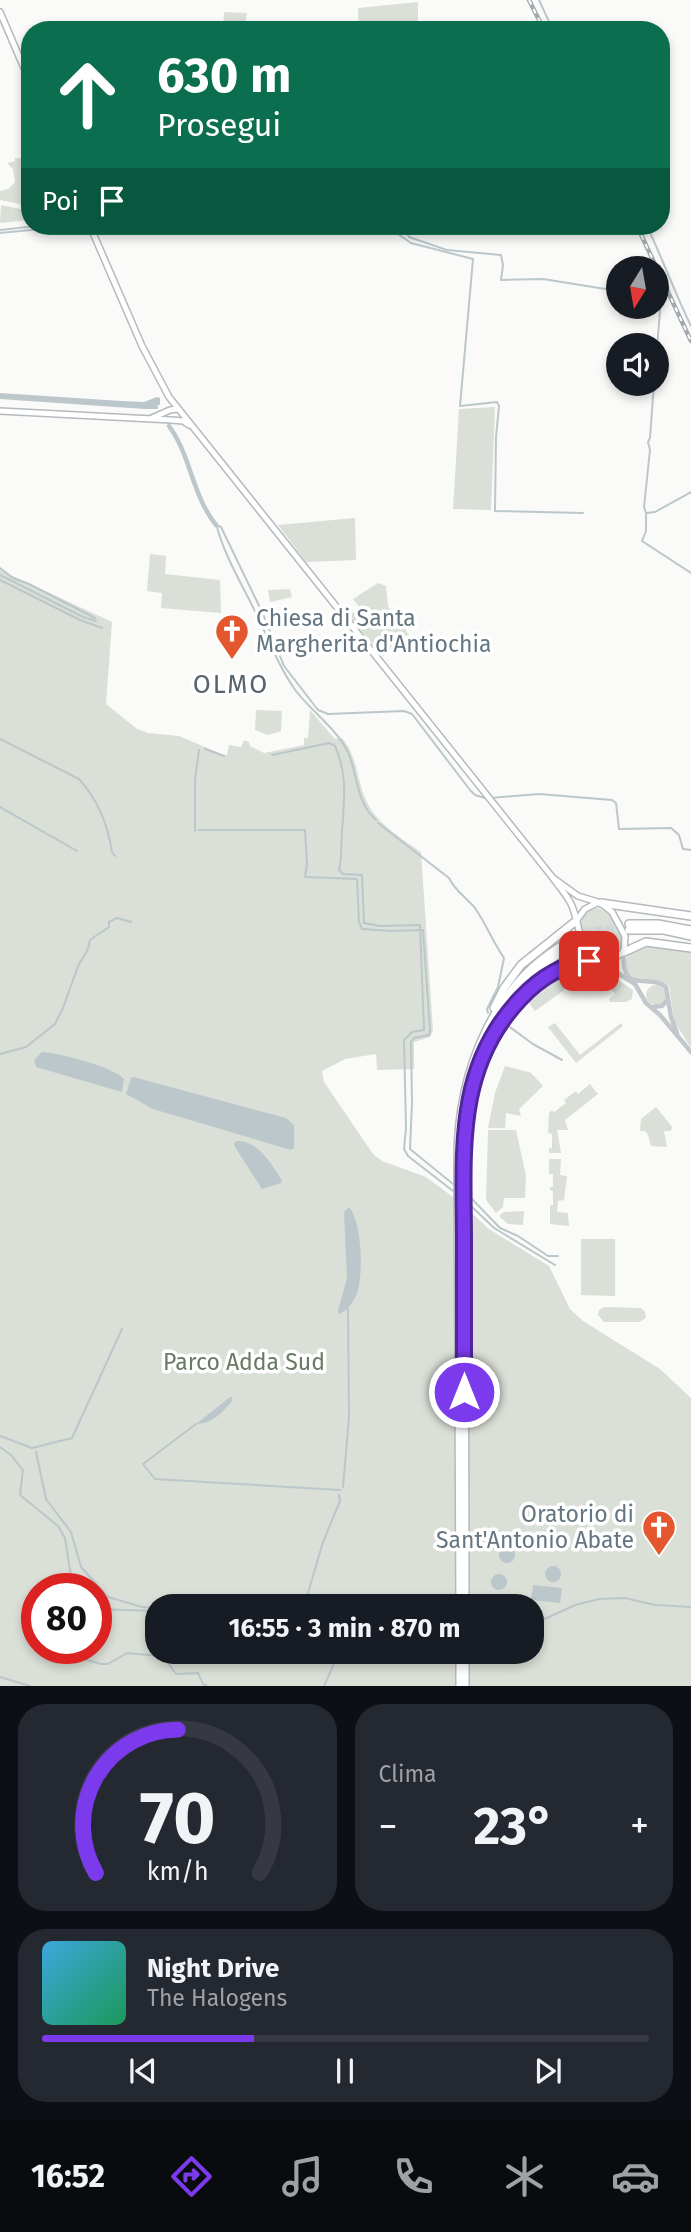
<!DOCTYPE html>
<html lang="it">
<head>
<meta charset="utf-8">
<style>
  body { margin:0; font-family:"Fira Sans",sans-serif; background:#242831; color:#f1f3f6; height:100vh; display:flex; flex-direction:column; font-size:26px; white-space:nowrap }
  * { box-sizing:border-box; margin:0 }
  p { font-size:23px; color:#9ea1a6 }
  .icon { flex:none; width:38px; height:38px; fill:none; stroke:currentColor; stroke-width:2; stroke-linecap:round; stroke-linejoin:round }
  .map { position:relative; height:1686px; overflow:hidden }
  .sheet { display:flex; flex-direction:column; gap:18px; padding:18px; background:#0d0f14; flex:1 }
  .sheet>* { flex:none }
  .top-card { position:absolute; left:21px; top:21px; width:649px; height:214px; border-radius:28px; box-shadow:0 4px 10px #0003; background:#0b6e4f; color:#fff; overflow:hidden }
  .needle { width:46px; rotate:191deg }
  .buttons { position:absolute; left:606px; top:256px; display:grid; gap:14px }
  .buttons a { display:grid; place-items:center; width:63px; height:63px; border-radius:50%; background:#171b24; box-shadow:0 4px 10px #0003; font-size:35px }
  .speed { position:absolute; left:21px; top:1573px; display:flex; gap:14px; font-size:35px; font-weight:700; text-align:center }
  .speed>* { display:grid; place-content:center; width:91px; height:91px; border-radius:50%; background:#171b24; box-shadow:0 4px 10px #0003; line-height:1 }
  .speed .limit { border:10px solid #d22; background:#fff; color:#111 }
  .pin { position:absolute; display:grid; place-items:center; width:60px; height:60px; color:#fff; margin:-30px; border-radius:14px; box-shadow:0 4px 10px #0006 }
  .me { position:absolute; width:77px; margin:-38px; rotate:0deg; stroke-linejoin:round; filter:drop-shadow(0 0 5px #0008) }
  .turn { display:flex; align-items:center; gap:24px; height:147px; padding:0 21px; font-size:32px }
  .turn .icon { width:91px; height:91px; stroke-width:2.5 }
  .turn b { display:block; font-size:49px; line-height:60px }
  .then { display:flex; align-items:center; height:66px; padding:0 21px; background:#0003; gap:14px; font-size:26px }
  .big { font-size:52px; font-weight:700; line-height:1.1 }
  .sheet .tile { flex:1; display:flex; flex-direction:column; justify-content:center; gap:10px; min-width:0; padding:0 24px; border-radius:28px; background:#242831 }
  .sheet .dial { align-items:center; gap:0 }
  .dial svg { height:182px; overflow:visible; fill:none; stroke:#363941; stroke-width:7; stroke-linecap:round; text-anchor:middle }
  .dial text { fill:#f1f3f6; stroke:none }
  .song { display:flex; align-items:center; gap:21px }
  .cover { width:84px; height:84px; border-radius:10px; background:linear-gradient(135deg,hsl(200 70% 55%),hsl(150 70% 35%)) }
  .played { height:7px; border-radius:4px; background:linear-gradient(90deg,#7c3aed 35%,#363941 35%) }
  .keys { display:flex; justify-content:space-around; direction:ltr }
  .heat { display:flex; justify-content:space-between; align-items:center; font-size:38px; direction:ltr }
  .sheet .tiles { flex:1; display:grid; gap:18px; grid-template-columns:1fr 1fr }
  .tile:last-child { grid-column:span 2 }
  .trip { position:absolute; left:145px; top:1594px; width:399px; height:70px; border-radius:28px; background:#171b24; box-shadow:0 4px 10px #0003; font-weight:700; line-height:70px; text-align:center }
  .tab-bar { display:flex; height:112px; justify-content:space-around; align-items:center; background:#090b0e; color:#9ea1a6 }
  .tab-bar .icon { width:49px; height:49px }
  .tab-bar .current { color:#7c3aed }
  .tab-bar b { font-size:32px; color:#f1f3f6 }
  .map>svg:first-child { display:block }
  .green { fill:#dadfd7; fill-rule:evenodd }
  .water { fill:#bbc7cb }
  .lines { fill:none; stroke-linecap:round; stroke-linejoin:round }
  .stream { stroke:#bbc7cb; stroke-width:2 }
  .canal { stroke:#bbc7cb; stroke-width:4.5 }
  .highway-tunnel { stroke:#d5d9db; stroke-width:7; stroke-dasharray:7 3.5; stroke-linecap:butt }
  .major-casing { stroke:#b5babe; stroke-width:8 }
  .highway-casing { stroke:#b4b9bd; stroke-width:10 }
  .minor { stroke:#c3c8cc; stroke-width:4.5 }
  .major { stroke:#fff; stroke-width:5 }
  .highway { stroke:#fff; stroke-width:7 }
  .rail-casing { stroke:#a2aab0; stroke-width:4.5 }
  .rail { stroke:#fff; stroke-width:2; stroke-dasharray:5; stroke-linecap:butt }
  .route-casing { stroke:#51269a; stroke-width:18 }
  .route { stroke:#7c3aed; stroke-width:12 }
  .labels { text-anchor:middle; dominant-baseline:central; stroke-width:7; stroke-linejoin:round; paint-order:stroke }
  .poi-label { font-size:23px; fill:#657683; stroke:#fff; text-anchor:start }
  .park-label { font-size:23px; fill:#687a64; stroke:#fff }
  .quarter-label { font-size:26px; letter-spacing:2px; fill:#57646e; stroke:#fff }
</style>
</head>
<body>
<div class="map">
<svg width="691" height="1686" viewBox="0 0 691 1686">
  <rect width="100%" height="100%" fill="#fafaf8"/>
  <!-- green -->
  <path class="green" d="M418 2V30H359L358 8Z
    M224 12 247 13 244 30H223Z
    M15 158H24L26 168 30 175V206L0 200V191L8 189 15 182 13 169 7 163 15 161Z
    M1 205 30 211V220L0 223Z
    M495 407 491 510 453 509 459 409Z
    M355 518 356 560 306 562 278 525Z
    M150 554 166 556 165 574 220 580 221 613 161 608 162 593 147 591Z
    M0 570 112 622 106 704 137 729 148 733 179 736 224 755H227L229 745 241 747 244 740 249 742 250 746 264 753 304 745V738H308L310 710 335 739 342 738C359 758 356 782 368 804 378 824 402 839 421 852L433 1031 430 1037 414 1042V1069L377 1070 376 1054 345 1059 322 1071 324 1082 373 1154 382 1161 426 1177 461 1203 489 1229 549 1266 570 1309 583 1321 660 1369 691 1398V1686H0ZM37 1589H96V1648H37ZM158 1606H532V1652H158Z
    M378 583 386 586 388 606 412 639 383 656 348 616 360 608 353 599Z
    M290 589 292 597 270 602 268 590Z
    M256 710 282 711 281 731 268 735 255 730Z
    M597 908C614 910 625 932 621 948L612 956C584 961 565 916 597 908Z
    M648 945 691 950V1048L674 1021 669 986C657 975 612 986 629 953Z
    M584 967C603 969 617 979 633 990L632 999 626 1002H610L609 999 615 994 600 974 587 984 581 978 535 1011 529 1003C546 987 561 975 584 967Z
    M646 995a10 10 0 1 1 20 0a10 10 0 1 1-20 0Z
    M555 1023 580 1055 621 1023 623 1026 576 1063 548 1027Z
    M505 1066 532 1073V1074L543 1086 519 1109 521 1116 506 1113 505 1128H488L495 1093Z
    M590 1084 598 1094 565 1120 568 1130H557L561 1153H549V1148H552V1134L548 1133 549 1113 552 1110 554 1112 566 1103 564 1100 576 1091 578 1094Z
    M656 1107 673 1128 670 1131H664L667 1147 651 1146 648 1135 645 1131H640L641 1119Z
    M488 1130H516L526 1176 525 1198H504L503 1207 496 1213 486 1200Z
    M549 1159H561L560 1175 567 1176 564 1200 558 1201 557 1212 568 1213 569 1226 550 1224V1205H553V1191L550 1190V1187H553V1174H549Z
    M524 1211 523 1225 508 1224 499 1216 504 1212Z
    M581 1239H615V1296L581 1295Z
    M604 1307 641 1308 645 1312 646 1318 639 1322H604L598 1315 599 1310Z"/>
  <!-- water -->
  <path class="water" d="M0 393 121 401 144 402 157 397 160 398V405H158V409H145L0 399Z
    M42 1052C59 1053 114 1067 124 1079L122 1092 36 1067 34 1060Z
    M133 1077 286 1118 294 1125V1148L291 1150 153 1109 126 1094 131 1078Z
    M237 1141C259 1141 271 1164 282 1180L281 1183 262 1189 235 1147 234 1143Z
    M349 1207C362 1222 363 1271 358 1290 356 1298 349 1310 339 1314L338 1311 347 1278 344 1212Z
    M230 1397H232V1401C224 1412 211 1424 196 1424Z
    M499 1555a8 8 0 1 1 16 0a8 8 0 1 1-16 0Z
    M545 1574a8 8 0 1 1 16 0a8 8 0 1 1-16 0Z
    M491 1582a8 8 0 1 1 16 0a8 8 0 1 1-16 0Z
    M533 1585 562 1588 560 1603 531 1600Z"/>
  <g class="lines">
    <!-- stream -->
    <path class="stream" d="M539 0 553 30
      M396 226 398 234 411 243 473 259 460 406 497 402 499 406 496 437 495 511 583 513
      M404 226 409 237 447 250 501 255 503 265 501 280 543 279 618 291
      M647 226C663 260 675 293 691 326
      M0 230 36 226
      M0 233 71 226
      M656 298 661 299 656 360
      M654 383 650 438 648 442 650 450 644 507 646 513 655 512 691 492
      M646 514V531L642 541 691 573
      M216 525 221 527 263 614 284 666 318 710 328 714 404 711 412 714 470 790 475 795 485 798
      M217 527C226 561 247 592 261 624 272 648 281 670 296 691 312 712 336 728 348 752 358 775 356 803 376 820
      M0 568 13 578 29 584 95 618
      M0 575 83 617 96 621
      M0 580 80 620 102 628
      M0 739 79 779C98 800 108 825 112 852L115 856
      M205 749 224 756
      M272 755 329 743 335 746C348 775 344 802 342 832 341 846 342 857 339 870L343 874 362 875 364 923 380 926 420 925 424 1030 412 1032 404 1040 406 1128 404 1149 408 1156 453 1191
      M490 798 539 794 612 800 616 803 619 829 671 828 679 835 683 849 691 850
      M0 807 77 851
      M378 823 449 878C455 891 466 897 475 908 486 924 493 942 504 958L498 987 487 1009 488 1013
      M198 830H305L307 864 305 877 357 879 359 922 362 929 391 931 423 930 430 1030 429 1035 414 1038 411 1042 412 1103 410 1149 453 1184
      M195 831V780L199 750
      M503 1022 533 1044 562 1060
      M0 1054 26 1047 55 1024 63 1008 78 966 88 949 90 940 109 927V922L117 918 131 922
      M470 1197 500 1228 518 1236 548 1256H558
      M469 1204 494 1228 555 1265
      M196 1424 143 1464 155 1479 340 1490
      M0 1436 32 1448 72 1438 122 1329
      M0 1447 11 1455 23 1470 20 1495 58 1526 65 1538 73 1589
      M36 1452 46 1499 71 1532 81 1567 108 1597 142 1607 158 1608
      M343 1487 349 1417 348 1309
      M293 1606 308 1593 323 1542 340 1501 339 1495
      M96 1609 158 1611
      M532 1625 575 1605 599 1599 625 1598 655 1605 691 1607
      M61 1648 68 1654 101 1664H108L127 1653 160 1656 164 1657 176 1674 198 1673 203 1684 207 1686
      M0 1677 30 1686
      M324 1686 333 1666 335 1652"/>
    <!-- canal -->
    <path class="canal" d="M169 426C191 456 192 495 216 525"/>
    <!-- highway-tunnel -->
    <path class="highway-tunnel" d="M576 938 601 929 629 924
      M578 944 627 930"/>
    <!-- major casing -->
    <g class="major-casing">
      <path id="major" d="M0 12 30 82
        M90 226 142 346 169 397 553 878C559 887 568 896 572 906 582 929 580 982 624 952L625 936 612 912 601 903 578 896 553 878
        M0 411 171 420 183 421 189 425
        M152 418 170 410 178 409
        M576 921 585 909 597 903"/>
    </g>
    <!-- highway casing -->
    <g class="highway-casing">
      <path id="highway" d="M601 903 691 916
        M629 924H658L691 930
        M629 930H664L691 936
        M624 952 646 942 691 948
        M494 1008 504 988 521 965 576 921
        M504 1017C528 985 557 962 598 960
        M460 1606 458 1160C458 1072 493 979 576 938
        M465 1606 464 1152C464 1070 500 981 577 944
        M460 1652V1686
        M465 1652V1686"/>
    </g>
    <!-- minor -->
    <path class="minor" d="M624 952C620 995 649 973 666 987L671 1017 677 1033
      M599 961 635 984 646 1003 660 1015 691 1052
      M652 1007 662 1006 668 999"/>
    <!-- major -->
    <use href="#major" class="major"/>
    <!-- highway -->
    <use href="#highway" class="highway"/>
    <!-- rail casing -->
    <g class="rail-casing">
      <path id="rail" d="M529 0 544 30
        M637 226 691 341"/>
    </g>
    <!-- rail -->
    <use href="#rail" class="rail"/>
  </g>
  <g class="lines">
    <!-- route casing -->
    <g class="route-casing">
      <path id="route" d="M464 1392C464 1343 464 1293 464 1243 464 1154 454 1068 521 998 540 978 561 964 589 961"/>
    </g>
    <!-- route -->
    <use href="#route" class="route"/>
  </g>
  <!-- icons -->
  <defs>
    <g id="church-pin" transform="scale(1.75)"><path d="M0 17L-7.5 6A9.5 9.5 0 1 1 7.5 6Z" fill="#e4572e" stroke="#fff"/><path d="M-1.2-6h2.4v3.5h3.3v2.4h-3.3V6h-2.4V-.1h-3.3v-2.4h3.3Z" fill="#fff"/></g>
  </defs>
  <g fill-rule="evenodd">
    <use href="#church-pin" x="232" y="631"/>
    <use href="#church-pin" x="659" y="1527"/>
  </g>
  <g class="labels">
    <!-- poi labels -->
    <g class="poi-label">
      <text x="256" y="618">Chiesa di Santa<tspan x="256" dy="26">Margherita d'Antiochia</tspan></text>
      <text x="634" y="1514" text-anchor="end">Oratorio di<tspan x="634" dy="26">Sant'Antonio Abate</tspan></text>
    </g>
    <!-- park labels -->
    <g class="park-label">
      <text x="244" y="1362">Parco Adda Sud</text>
    </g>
    <!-- quarter labels -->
    <g class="quarter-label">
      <text x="231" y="684">OLMO</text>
    </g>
  </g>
</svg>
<div class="buttons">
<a><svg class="needle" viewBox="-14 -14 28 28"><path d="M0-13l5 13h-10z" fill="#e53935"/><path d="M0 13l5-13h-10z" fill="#9ea1a6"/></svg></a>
<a><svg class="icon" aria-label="sound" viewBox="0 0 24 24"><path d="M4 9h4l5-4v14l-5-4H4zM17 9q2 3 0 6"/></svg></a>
</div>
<div class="speed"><div class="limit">80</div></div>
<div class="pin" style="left:589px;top:961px;background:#d93025"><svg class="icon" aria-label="arrive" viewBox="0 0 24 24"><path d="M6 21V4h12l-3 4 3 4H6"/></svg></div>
<svg class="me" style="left:464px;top:1392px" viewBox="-20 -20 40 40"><circle r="17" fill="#7c3aed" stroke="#fff" stroke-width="3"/><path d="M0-11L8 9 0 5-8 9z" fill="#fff"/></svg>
<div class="trip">16:55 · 3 min · 870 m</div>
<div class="top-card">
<div class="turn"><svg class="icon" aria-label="ahead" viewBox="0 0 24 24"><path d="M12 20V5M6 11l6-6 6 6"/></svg><div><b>630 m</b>Prosegui</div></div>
<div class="then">Poi<svg class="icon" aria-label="arrive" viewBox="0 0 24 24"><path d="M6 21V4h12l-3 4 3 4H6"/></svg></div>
</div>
</div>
<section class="sheet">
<div class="tiles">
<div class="tile dial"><svg viewBox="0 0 100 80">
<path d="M14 69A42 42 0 1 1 86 69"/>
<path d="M14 69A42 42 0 0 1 50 6" stroke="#7c3aed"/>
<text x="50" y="56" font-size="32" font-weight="700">70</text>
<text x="50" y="72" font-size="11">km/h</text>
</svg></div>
<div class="tile"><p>Clima</p>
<div class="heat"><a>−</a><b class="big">23°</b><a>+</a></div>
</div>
<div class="tile">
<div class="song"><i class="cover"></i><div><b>Night Drive</b><p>The Halogens</p></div></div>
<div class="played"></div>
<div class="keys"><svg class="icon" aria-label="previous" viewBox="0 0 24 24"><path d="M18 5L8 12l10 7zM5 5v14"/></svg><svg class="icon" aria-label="pause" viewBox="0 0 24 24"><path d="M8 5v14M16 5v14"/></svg><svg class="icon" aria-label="next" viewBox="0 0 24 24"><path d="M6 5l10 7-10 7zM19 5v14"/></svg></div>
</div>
</div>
</section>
<nav class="tab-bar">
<b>16:52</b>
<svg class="icon current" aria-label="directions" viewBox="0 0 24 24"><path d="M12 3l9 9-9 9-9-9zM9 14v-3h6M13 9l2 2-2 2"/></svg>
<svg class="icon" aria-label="music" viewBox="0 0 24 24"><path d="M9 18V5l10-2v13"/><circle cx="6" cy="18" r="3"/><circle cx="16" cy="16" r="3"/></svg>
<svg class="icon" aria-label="phone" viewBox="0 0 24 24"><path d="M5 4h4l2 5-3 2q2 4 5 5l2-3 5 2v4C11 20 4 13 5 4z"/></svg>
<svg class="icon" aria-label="climate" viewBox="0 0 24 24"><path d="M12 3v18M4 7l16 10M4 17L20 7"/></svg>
<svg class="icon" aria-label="car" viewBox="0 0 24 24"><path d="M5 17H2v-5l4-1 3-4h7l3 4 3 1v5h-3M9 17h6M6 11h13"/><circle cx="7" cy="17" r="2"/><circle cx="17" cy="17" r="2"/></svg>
</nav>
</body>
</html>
